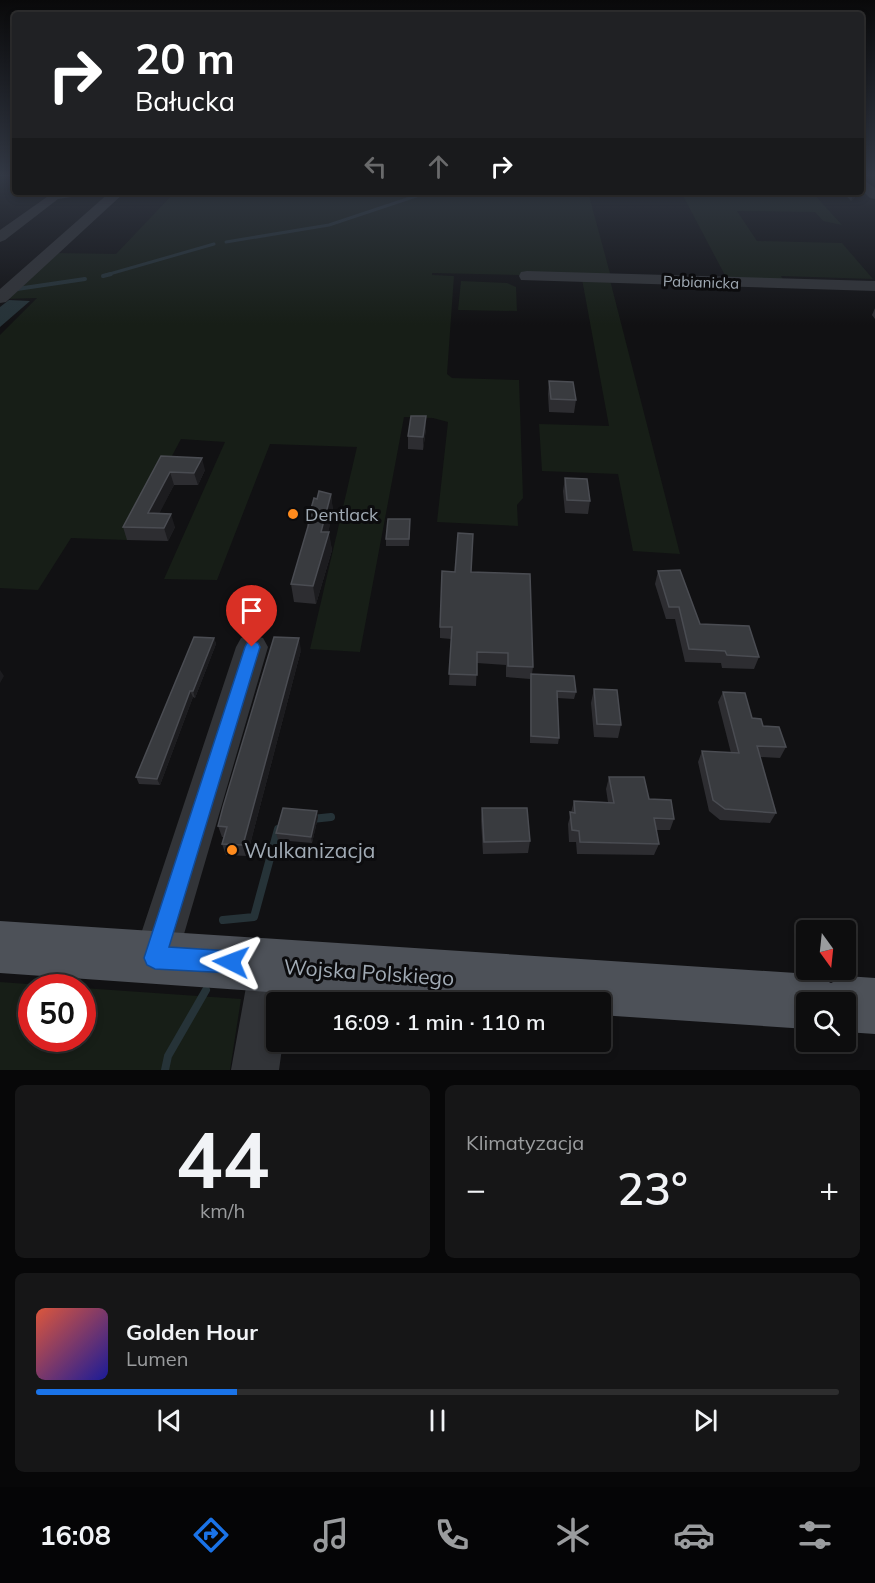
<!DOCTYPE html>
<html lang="pl">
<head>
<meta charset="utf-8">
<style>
  body { margin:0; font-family:Mulish,sans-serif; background:#161617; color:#f1f3f6; height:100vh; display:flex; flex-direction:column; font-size:22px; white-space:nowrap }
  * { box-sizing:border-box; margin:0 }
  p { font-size:20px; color:#9a9c9e }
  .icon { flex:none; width:33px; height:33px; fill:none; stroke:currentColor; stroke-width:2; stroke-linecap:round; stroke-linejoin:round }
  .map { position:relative; height:1070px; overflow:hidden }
  .sheet { display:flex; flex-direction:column; gap:15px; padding:15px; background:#070708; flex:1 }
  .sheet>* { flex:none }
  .hud { position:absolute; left:12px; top:12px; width:852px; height:183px; border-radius:6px; box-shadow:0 3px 9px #0003,0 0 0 2px #2d2d2e; background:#202124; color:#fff; overflow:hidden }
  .needle { width:39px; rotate:165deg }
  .controls { position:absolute; left:796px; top:920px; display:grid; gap:12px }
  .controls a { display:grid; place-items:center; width:60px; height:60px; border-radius:6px; background:#0d0d0e; box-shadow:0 3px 9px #0003,0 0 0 2px #2d2d2e; font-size:30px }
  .speed { position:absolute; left:18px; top:974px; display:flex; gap:12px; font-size:30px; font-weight:700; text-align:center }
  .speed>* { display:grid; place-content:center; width:78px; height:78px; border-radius:50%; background:#0d0d0e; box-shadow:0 3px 9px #0003,0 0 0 2px #2d2d2e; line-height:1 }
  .speed .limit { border:9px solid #d22; background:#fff; color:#111 }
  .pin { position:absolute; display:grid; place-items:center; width:51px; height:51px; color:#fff; margin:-62px -26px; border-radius:50% 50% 50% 0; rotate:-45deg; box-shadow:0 0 6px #0007 }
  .pin .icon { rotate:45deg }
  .me { position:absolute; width:66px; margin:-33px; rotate:273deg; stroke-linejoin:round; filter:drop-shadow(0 0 4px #0008) }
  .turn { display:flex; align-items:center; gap:21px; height:126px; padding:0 24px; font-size:27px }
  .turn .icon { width:78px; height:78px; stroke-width:2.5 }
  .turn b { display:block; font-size:42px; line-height:51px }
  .lanes { display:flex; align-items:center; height:57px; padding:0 24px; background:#0003; justify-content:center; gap:30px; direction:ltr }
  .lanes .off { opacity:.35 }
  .big { font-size:45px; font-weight:600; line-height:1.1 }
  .sheet .widget { flex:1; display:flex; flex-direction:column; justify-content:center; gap:9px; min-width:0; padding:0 21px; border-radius:9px; background:#161617 }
  .sheet .dial { align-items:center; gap:0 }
  .dial b { font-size:78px; line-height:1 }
  .song { display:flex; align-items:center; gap:18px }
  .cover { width:72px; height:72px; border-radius:9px; background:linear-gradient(135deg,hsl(10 70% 55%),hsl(240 70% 35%)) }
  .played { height:6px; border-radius:3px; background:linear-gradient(90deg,#1a73e8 25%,#2d2d2e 25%) }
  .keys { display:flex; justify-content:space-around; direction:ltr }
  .heat { display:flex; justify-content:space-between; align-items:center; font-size:33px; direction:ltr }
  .sheet .tiles { flex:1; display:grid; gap:15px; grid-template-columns:1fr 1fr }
  .widget:last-child { grid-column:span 2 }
  .trip { position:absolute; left:266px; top:992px; width:345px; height:60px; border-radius:6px; background:#0d0d0e; box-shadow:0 3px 9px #0003,0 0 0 2px #2d2d2e; font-weight:600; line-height:60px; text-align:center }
  .menu { display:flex; height:96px; justify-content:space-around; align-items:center; background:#050506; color:#9a9c9e }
  .menu .icon { width:42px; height:42px }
  .menu .selected { color:#1a73e8 }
  .menu b { font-size:27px; color:#f1f3f6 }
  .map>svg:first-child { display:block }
  .green { fill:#171e17 }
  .water { fill:#263338 }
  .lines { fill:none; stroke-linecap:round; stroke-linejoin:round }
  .stream-far2 { stroke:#263338; stroke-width:3 }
  .stream-far1 { stroke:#263338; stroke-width:4 }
  .stream { stroke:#263338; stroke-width:8 }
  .minor { fill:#323438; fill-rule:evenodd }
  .major { fill:#4d5158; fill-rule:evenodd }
  .wall { fill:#2d2d31 }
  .shaded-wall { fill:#1c1c1f }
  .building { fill:#393b3f; stroke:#4a4c52; stroke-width:1.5 }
  .route { fill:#1a73e8; stroke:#114b97; stroke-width:1.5 }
  .poi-dot { fill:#ff8b1d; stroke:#0c0c0e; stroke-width:2 }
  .labels { text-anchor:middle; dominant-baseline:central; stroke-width:6; stroke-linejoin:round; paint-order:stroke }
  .far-street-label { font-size:15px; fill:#a1abb5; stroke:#0c0c0e }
  .poi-label { font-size:18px; fill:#a1abb5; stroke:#0c0c0e; text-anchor:start }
  .near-poi-label { font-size:21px; fill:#a1abb5; stroke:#0c0c0e; text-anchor:start }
  .near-street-label { font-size:21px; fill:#a1abb5; stroke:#0c0c0e }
</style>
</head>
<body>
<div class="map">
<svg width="875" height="1070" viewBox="0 0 875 1070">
  <rect width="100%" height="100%" fill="#111113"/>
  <!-- green -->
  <path class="green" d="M175 192H588L611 277 432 273V275L454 276 447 374 452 378 519 380 523 498 517 505 518 526 437 522 448 422 433 418 404 417 360 652 310 649 357 447 270 444 217 580 164 579 225 442 181 439 127 540 71 538 38 590 0 588V335L37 298 5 299 55 253 116 254Z
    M681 192H812L842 225 823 221 815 212 737 211 757 241 842 243 873 279 781 276 785 283 728 281Z
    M582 279 610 280 680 554 633 551 618 474 542 471 539 424 609 426Z
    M461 281 507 283 516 287 517 311 458 310Z
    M0 982 68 987H32V1038H82L83 988 241 999 230 1070H0Z"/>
  <!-- water -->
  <path class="water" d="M9 300 30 301 0 327V307Z"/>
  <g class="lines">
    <!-- stream-far2 -->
    <path class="stream-far2" d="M226 242 329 225 428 192
      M106 275 214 244"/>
    <!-- stream-far1 -->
    <path class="stream-far1" d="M103 276 111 274
      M17 289 85 279"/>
    <!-- stream -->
    <path class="stream" d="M312 819 331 817
      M223 920 254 917 278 829
      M165 1070 168 1056 206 990"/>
    <!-- minor -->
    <path class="minor" d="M861 178 875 188V199L870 198 861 189Z
      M54 192H86L84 195 58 199 5 240 0 242V230Z
      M110 192H125L6 302 0 303V289Z
      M527 271 875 281V291L521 280 519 276 521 272Z
      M252 635 263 638 268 647 177 958 170 973 155 980 140 973 133 958 236 647 241 638Z
      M272 943 288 949 294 965 289 1002H276V1041H283L279 1070H231L250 965 256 949Z"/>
    <!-- major -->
    <path class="major" d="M0 921 811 974 831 983 846 976 875 978V1034L846 1032V1002H807V1029L600 1015V1002H412L0 973Z"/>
  </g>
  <!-- wall -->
  <path class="wall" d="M843 192H860L851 201Z
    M875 308V319L872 315Z
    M549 381 576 400 574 413 549 412 548 394Z
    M426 416V429L423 450 408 449V436Z
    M161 456 205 470 198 485H174L159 513 175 527 168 541 127 540 123 527Z
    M565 478 590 501 588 514 565 513 563 491Z
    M331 494 333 512 328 532 332 550 316 604 294 602 291 584 308 528 307 523 317 499Z
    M410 519 409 546H386V539Z
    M658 571 700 624 759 657 754 669 722 668 721 663 685 662 675 619H666L655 584Z
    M471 572 533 667 532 674 576 692 574 699 557 698 559 738 558 744 530 743V679L506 677V665L477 663 476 686 449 685 451 639 440 638V627Z
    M214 638 216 644 195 698 193 697 160 785 139 784 136 777Z
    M301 650 247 856 226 855 222 844 224 837H222L218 826Z
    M594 689 621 725 618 738 594 737 591 703Z
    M723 692 786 747 780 758 760 757 776 813 770 823 720 820 709 811 698 762 702 751 731 753 718 702Z
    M609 777 649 799 674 819 670 830H656L659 844 654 855 577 854 576 842H569L568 824 574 801 608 802 606 789Z
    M482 808 530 841 528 853 483 854 481 820Z
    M318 817 312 843 278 840 276 833Z"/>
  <!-- shaded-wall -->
  <path class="shaded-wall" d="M854 192H860L851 201Z
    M426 416V429L423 450V437Z
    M202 458 205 470 198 485 194 473Z
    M170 472 174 485 153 526 148 513Z
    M331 494 333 512 324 550 321 532Z
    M171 514 175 527 168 541 164 528Z
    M329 532 332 550 316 604 313 586Z
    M214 638 216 644 195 698 193 691Z
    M299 638 301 650 247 856 243 845Z
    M0 670 4 676 0 683Z
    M190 691 193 697 160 785 157 779Z
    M317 811 318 817 312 843 311 837Z"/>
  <!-- building -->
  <path class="building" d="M861 175H863V182L861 185Z
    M549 381 573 382 576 400 551 399Z
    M411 416H426L423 437 408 436Z
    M161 456 202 458 194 473 170 472 148 513 171 514 164 528 123 527Z
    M565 478 587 479 590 501 567 500Z
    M319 491 331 494 321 532H329L313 586 291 584 309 523H307L314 498 317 499Z
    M388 519H410L409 539H386Z
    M458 533 473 534 471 572 530 574 533 667 508 666V653L477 652V675L449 674 452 627H440L442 571 455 572Z
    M680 570 700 624 749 626 759 657 727 655 725 651 689 649 679 607H669L658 571Z
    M194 637 214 638 193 691H190L157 779 136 777Z
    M274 637 299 638 243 845 222 844 227 827 218 826 223 807Z
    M531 674 574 676 576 692 557 691 559 738 531 736Z
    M594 689 617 690 621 725 597 724Z
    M723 692 745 693 752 718 761 719 763 726 779 727 786 747 757 746 776 813 725 809 713 800 702 751 739 753Z
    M609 777H644L649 799 671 800 674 819 654 818 659 844 580 842 579 831 572 830 570 812 575 813 574 801 614 803Z
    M283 808 317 811 311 837 276 833Z
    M482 808H527L530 841 484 842Z"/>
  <!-- sky -->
  <linearGradient id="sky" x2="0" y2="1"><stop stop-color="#09090a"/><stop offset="0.54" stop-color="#323844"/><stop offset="1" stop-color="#323844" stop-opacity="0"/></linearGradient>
  <rect width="875" height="325" fill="url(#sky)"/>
  <!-- route -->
  <path class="route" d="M252 641 258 643 260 647 169 947 231 951 238 954 242 962 238 970 231 973 155 969 147 965 144 958 245 647 247 643Z"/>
  <!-- markers -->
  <g class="poi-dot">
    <circle cx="293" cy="514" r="6"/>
    <circle cx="232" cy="850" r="6"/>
  </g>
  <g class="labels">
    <!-- far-street labels -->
    <g class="far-street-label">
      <text transform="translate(701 282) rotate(2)">Pabianicka</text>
    </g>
    <!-- poi labels -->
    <g class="poi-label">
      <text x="305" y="514">Dentlack</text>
    </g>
    <!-- near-poi labels -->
    <g class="near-poi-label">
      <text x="244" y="850">Wulkanizacja</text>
    </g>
    <!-- near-street labels -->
    <g class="near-street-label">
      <text transform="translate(369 972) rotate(4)">Wojska Polskiego</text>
    </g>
  </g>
</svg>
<div class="controls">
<a><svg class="needle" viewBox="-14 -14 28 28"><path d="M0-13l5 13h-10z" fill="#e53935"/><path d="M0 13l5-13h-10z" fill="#9a9c9e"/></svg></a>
<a><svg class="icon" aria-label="search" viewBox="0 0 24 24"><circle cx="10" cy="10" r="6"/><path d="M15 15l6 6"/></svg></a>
</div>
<div class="speed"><div class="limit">50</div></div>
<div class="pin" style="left:252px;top:647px;background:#d93025"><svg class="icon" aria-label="arrive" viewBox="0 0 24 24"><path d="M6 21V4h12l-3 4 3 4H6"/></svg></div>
<svg class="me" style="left:231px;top:962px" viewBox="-20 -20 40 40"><path d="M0-17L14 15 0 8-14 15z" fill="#1a73e8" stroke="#fff" stroke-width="4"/></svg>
<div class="trip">16:09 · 1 min · 110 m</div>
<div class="hud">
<div class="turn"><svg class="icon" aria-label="right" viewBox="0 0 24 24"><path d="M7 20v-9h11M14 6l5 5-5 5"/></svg><div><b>20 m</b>Bałucka</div></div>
<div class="lanes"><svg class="icon off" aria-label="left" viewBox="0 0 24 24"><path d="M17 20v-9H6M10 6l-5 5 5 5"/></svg><svg class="icon off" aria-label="ahead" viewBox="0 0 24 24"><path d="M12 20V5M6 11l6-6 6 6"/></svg><svg class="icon" aria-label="right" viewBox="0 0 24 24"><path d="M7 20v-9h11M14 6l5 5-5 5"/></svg></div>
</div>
</div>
<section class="sheet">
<div class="tiles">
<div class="widget dial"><b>44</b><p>km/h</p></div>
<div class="widget"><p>Klimatyzacja</p>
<div class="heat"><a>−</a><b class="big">23°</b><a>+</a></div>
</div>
<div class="widget">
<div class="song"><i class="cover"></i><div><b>Golden Hour</b><p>Lumen</p></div></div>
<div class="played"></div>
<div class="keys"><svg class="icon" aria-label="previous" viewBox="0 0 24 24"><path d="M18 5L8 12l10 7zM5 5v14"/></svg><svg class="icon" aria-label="pause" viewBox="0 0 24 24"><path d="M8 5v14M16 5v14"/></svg><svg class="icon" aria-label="next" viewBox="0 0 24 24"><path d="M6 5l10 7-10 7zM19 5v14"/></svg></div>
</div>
</div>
</section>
<nav class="menu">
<b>16:08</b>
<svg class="icon selected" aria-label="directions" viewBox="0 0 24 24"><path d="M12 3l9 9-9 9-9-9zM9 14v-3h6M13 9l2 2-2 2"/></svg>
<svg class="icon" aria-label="music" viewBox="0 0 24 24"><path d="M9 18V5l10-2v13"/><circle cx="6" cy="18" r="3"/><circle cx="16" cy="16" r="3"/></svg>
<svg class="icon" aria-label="phone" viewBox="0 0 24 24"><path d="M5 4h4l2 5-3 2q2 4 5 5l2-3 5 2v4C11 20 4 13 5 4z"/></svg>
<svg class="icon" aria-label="climate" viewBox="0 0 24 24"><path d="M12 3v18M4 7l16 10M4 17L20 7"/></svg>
<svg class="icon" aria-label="car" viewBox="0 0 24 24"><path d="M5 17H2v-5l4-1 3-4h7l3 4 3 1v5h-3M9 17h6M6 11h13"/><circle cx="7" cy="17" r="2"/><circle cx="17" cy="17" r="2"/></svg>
<svg class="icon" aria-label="filters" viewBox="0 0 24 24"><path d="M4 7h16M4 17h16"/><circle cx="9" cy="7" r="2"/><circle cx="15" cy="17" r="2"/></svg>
</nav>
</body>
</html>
